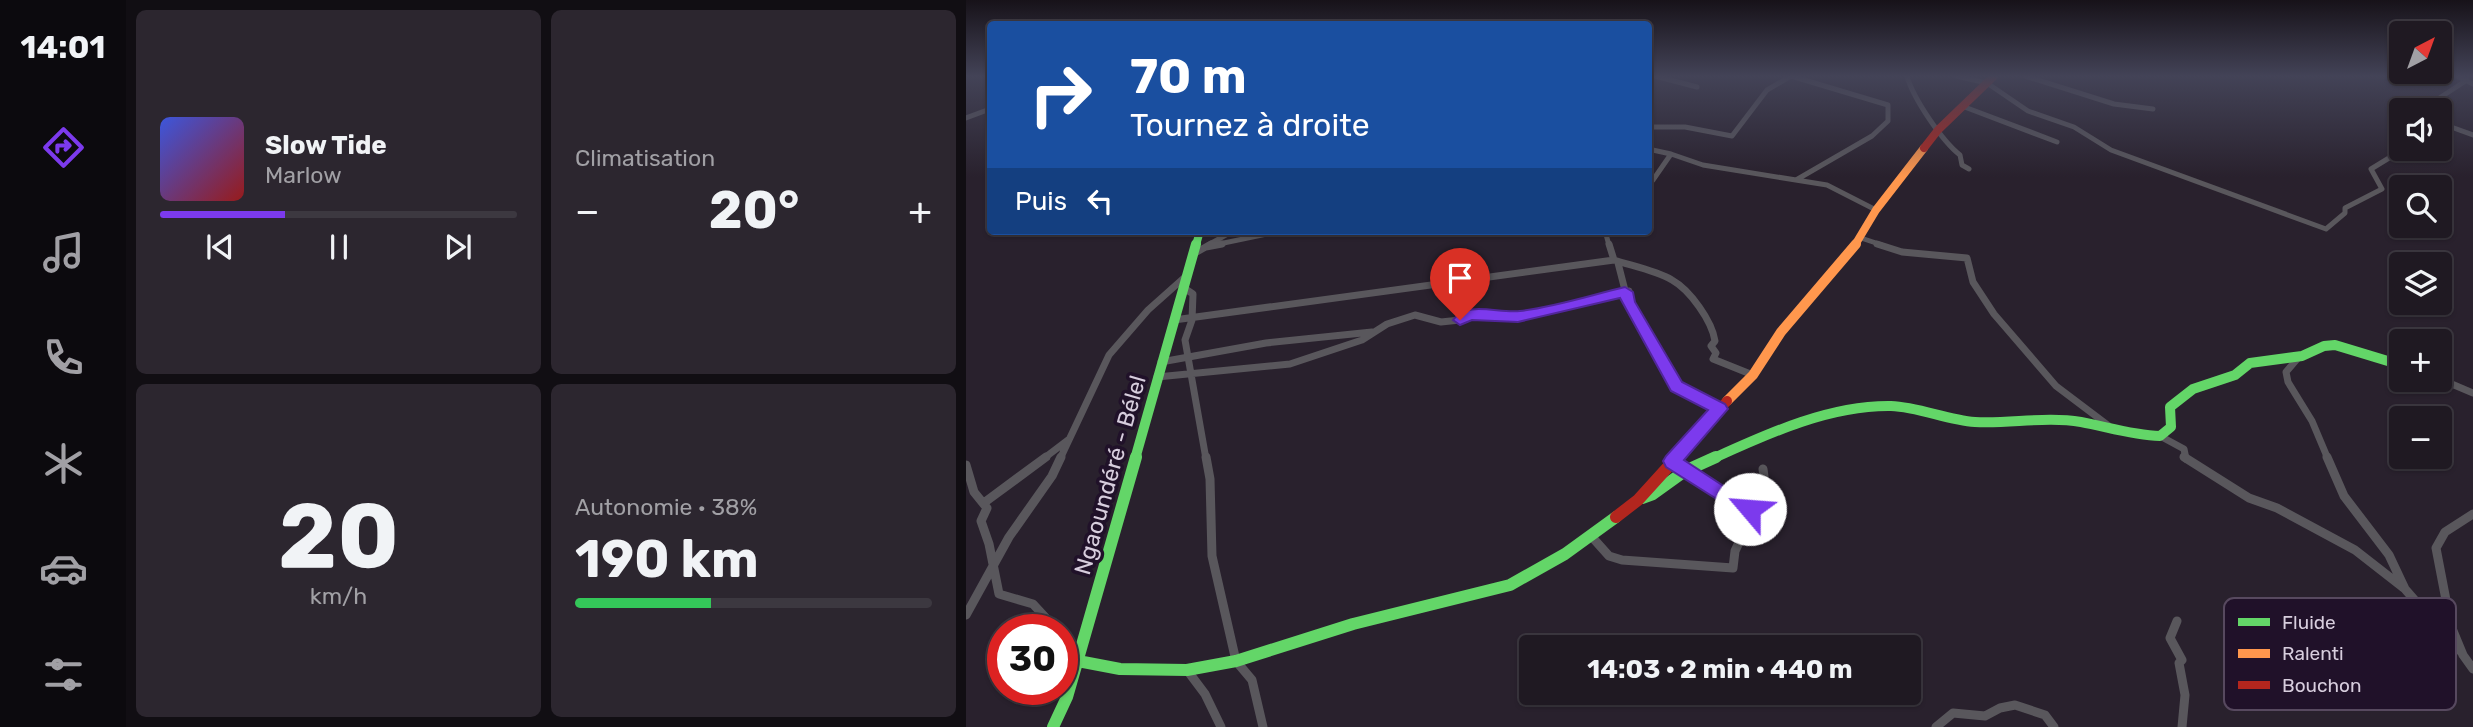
<!DOCTYPE html>
<html lang="fr">
<head>
<meta charset="utf-8">
<style>
  body { margin:0; font-family:Rubik,sans-serif; background:#2c262f; color:#f1f3f6; height:100vh; display:flex; flex-direction:column; font-size:26px; white-space:nowrap }
  * { box-sizing:border-box; margin:0 }
  p { font-size:23px; color:#a1a0a5 }
  .icon { flex:none; width:38px; height:38px; fill:none; stroke:currentColor; stroke-width:2; stroke-linecap:round; stroke-linejoin:round }
  .map { position:relative; flex:1; overflow:hidden }
  .side { display:flex; flex-direction:column; gap:10px; padding:10px; background:#110e13; width:840px }
  .side>* { flex:none }
  .hud { position:absolute; left:21px; top:21px; width:665px; height:214px; border-radius:7px; box-shadow:0 2px 5px #0004,0 0 0 2px #3c3840; background:#1a4fa0; color:#fff; overflow:hidden }
  .needle { width:46px; rotate:41deg }
  .controls { position:absolute; left:1423px; top:21px; display:grid; gap:14px }
  .controls a { display:grid; place-items:center; width:63px; height:63px; border-radius:7px; background:#1f1922; box-shadow:0 2px 5px #0004,0 0 0 2px #3c3840; font-size:35px }
  .speed { position:absolute; left:21px; top:614px; display:flex; gap:14px; font-size:35px; font-weight:700; text-align:center }
  .speed>* { display:grid; place-content:center; width:91px; height:91px; border-radius:50%; background:#1f1922; box-shadow:0 2px 5px #0004,0 0 0 2px #3c3840; line-height:1 }
  .speed .limit { border:10px solid #d22; background:#fff; color:#111 }
  .pin { position:absolute; display:grid; place-items:center; width:60px; height:60px; color:#fff; margin:-72px -30px; border-radius:50% 50% 50% 0; rotate:-45deg; box-shadow:0 0 7px #0007 }
  .pin .icon { rotate:45deg }
  .me { position:absolute; width:77px; margin:-38px; rotate:297deg; stroke-linejoin:round; filter:drop-shadow(0 0 5px #0008) }
  .turn { display:flex; align-items:center; gap:24px; height:147px; padding:0 28px; font-size:32px }
  .turn .icon { width:91px; height:91px; stroke-width:2.5 }
  .turn b { display:block; font-size:49px; line-height:60px }
  .then { display:flex; align-items:center; height:66px; padding:0 28px; background:#0003; gap:14px; font-size:26px }
  .big { font-size:52px; font-weight:700; line-height:1.1 }
  .side .widget { flex:1; display:flex; flex-direction:column; justify-content:center; gap:10px; min-width:0; padding:0 24px; border-radius:10px; background:#2c262f }
  .side .dial { align-items:center; gap:0 }
  .dial b { font-size:91px; line-height:1 }
  .song { display:flex; align-items:center; gap:21px }
  .cover { width:84px; height:84px; border-radius:10px; background:linear-gradient(135deg,hsl(230 70% 55%),hsl(0 70% 35%)) }
  .played { height:7px; border-radius:4px; background:linear-gradient(90deg,#7c3aed 35%,#3c3840 35%) }
  .keys { display:flex; justify-content:space-around; direction:ltr }
  .heat { display:flex; justify-content:space-between; align-items:center; font-size:38px; direction:ltr }
  .charge { height:10px; border-radius:5px; background:linear-gradient(90deg,#34c759 38%,#3c3840 0) }
  .side .tiles { flex:1; display:grid; gap:10px; grid-template-columns:repeat(2,1fr) }
  .trip { position:absolute; left:553px; top:635px; width:402px; height:70px; border-radius:7px; background:#1f1922; box-shadow:0 2px 5px #0004,0 0 0 2px #3c3840; font-weight:700; line-height:70px; text-align:center }
  main { display:flex; flex:1; min-height:0 }
  .tab-bar { display:flex; flex-direction:column; width:126px; justify-content:space-around; align-items:center; background:#0c0a0e; color:#a1a0a5 }
  .tab-bar .icon { width:49px; height:49px }
  .tab-bar .selected { color:#7c3aed }
  .tab-bar b { font-size:32px; color:#f1f3f6 }
  .map>svg:first-child { display:block }
  .lines { fill:none; stroke-linecap:round; stroke-linejoin:round }
  .street-far2 { stroke:#59575c; stroke-width:5 }
  .street-far1 { stroke:#59575c; stroke-width:7 }
  .street { stroke:#59575c; stroke-width:9 }
  .fast-far2 { stroke:#63d668; stroke-width:8 }
  .fast-far1 { stroke:#63d668; stroke-width:10 }
  .fast { stroke:#63d668; stroke-width:12 }
  .slow-far1 { stroke:#ff974d; stroke-width:8 }
  .slow { stroke:#ff974d; stroke-width:10 }
  .jam-far2 { stroke:#b3261e; stroke-width:8 }
  .jam-far1 { stroke:#b3261e; stroke-width:10 }
  .jam { stroke:#b3261e; stroke-width:12 }
  .route { fill:#7c3aed; stroke:#51269a; stroke-width:2 }
  .labels { text-anchor:middle; dominant-baseline:central; stroke-width:7; stroke-linejoin:round; paint-order:stroke }
  .street-label { font-size:23px; fill:#d7cddd; stroke:#201129 }
  .key { fill:#201129; stroke:#57495f; stroke-width:2 }
  .key-label { font-size:19px; fill:#d7cddd }
</style>
</head>
<body>
<main>
<nav class="tab-bar">
<b>14:01</b>
<svg class="icon selected" aria-label="directions" viewBox="0 0 24 24"><path d="M12 3l9 9-9 9-9-9zM9 14v-3h6M13 9l2 2-2 2"/></svg>
<svg class="icon" aria-label="music" viewBox="0 0 24 24"><path d="M9 18V5l10-2v13"/><circle cx="6" cy="18" r="3"/><circle cx="16" cy="16" r="3"/></svg>
<svg class="icon" aria-label="phone" viewBox="0 0 24 24"><path d="M5 4h4l2 5-3 2q2 4 5 5l2-3 5 2v4C11 20 4 13 5 4z"/></svg>
<svg class="icon" aria-label="climate" viewBox="0 0 24 24"><path d="M12 3v18M4 7l16 10M4 17L20 7"/></svg>
<svg class="icon" aria-label="car" viewBox="0 0 24 24"><path d="M5 17H2v-5l4-1 3-4h7l3 4 3 1v5h-3M9 17h6M6 11h13"/><circle cx="7" cy="17" r="2"/><circle cx="17" cy="17" r="2"/></svg>
<svg class="icon" aria-label="filters" viewBox="0 0 24 24"><path d="M4 7h16M4 17h16"/><circle cx="9" cy="7" r="2"/><circle cx="15" cy="17" r="2"/></svg>
</nav>
<section class="side">
<div class="tiles">
<div class="widget">
<div class="song"><i class="cover"></i><div><b>Slow Tide</b><p>Marlow</p></div></div>
<div class="played"></div>
<div class="keys"><svg class="icon" aria-label="previous" viewBox="0 0 24 24"><path d="M18 5L8 12l10 7zM5 5v14"/></svg><svg class="icon" aria-label="pause" viewBox="0 0 24 24"><path d="M8 5v14M16 5v14"/></svg><svg class="icon" aria-label="next" viewBox="0 0 24 24"><path d="M6 5l10 7-10 7zM19 5v14"/></svg></div>
</div>
<div class="widget"><p>Climatisation</p>
<div class="heat"><a>−</a><b class="big">20°</b><a>+</a></div>
</div>
<div class="widget dial"><b>20</b><p>km/h</p></div>
<div class="widget"><p>Autonomie · 38%</p><b class="big">190 km</b><div class="charge"></div></div>
</div>
</section>
<div class="map">
<svg width="1507" height="727" viewBox="0 0 1507 727">
  <rect width="100%" height="100%" fill="#29212d"/>
  <g class="lines">
    <!-- street-far2 -->
    <path class="street-far2" d="M689 76 731 87
      M825 76 922 105V121L906 136 830 180
      M941 76C947 98 976 141 994 155L996 165 1003 169
      M990 76 1021 83 1062 111 1108 127 1145 150 1360 229 1379 213V208L1416 189 1405 169 1423 158 1435 140
      M1059 76 1148 104 1187 109
      M1491 76 1507 84
      M996 106 1091 142
      M1455 110 1501 80
      M0 118 24 109
      M1474 123 1507 135
      M682 127H719L766 136 801 90 825 76
      M682 149 705 154
      M687 180 705 154 737 165 861 185 910 210
      M639 231 643 245
      M895 238 916 245
      M242 245 267 231
      M248 245 316 231"/>
    <!-- street-far1 -->
    <path class="street-far1" d="M643 244 648 260C666 266 689 270 706 280 724 290 746 321 749 341L745 346 750 353 747 359 787 375
      M911 244 936 252 1001 258 1007 282 1028 314 1090 386 1143 426
      M240 247 256 244
      M229 253 245 244
      M652 263 662 302 711 386 753 409
      M218 288 227 294 226 320 219 340 240 459
      M208 320 648 260
      M1332 358 1320 372 1322 382 1346 421 1362 459
      M195 362 300 343 406 332
      M191 377 324 364 396 340 421 324 449 315 475 322 494 320 504 314 553 317 663 291
      M1474 379 1507 393
      M1194 436 1218 449 1220 459
      M77 459 102 440
      M94 459 143 355 182 310 219 277"/>
    <!-- street -->
    <path class="street" d="M240 457 244 479 246 556 270 661 286 680 297 727
      M1218 457 1283 498 1311 508 1389 550 1439 589
      M1361 457 1378 496 1423 555 1439 589 1492 650
      M706 461 785 512
      M0 465 8 492 21 508 15 521 23 544 33 594 67 604 91 630
      M19 502 80 457
      M1507 514 1479 532 1470 548 1485 626 1497 655 1507 669
      M626 537 643 556 656 560 767 568 769 551 786 515 784 498 799 484 797 469
      M0 615 43 537 86 476 95 457
      M1211 621 1204 638 1216 660 1213 663 1219 695 1216 727
      M96 639 111 660
      M221 670 239 694 255 727
      M970 727 987 713 1019 716 1034 708 1049 705 1079 715 1088 727"/>
    <!-- fast-far2 -->
    <path class="fast-far2" d="M230 245 234 231"/>
    <!-- fast-far1 -->
    <path class="fast-far1" d="M169 459 230 244
      M746 459C801 434 863 405 925 406 953 407 981 420 1009 422 1044 424 1080 416 1115 422 1142 427 1166 435 1194 436L1205 427 1204 407 1227 389 1269 375 1284 363 1336 356 1358 346 1369 345 1435 365"/>
    <!-- fast -->
    <path class="fast" d="M676 498 687 494 719 471 750 457
      M112 661 154 669 221 670 270 661 387 624 544 585 599 554 650 517
      M87 727 101 697 170 457"/>
    <!-- slow-far1 -->
    <path class="slow-far1" d="M889 245 910 210 958 148"/>
    <!-- slow -->
    <path class="slow" d="M761 401 787 375 815 332 890 244"/>
    <!-- jam-far2 -->
    <path class="jam-far2" d="M958 148 972 130 1028 76"/>
    <!-- jam-far1 -->
    <path class="jam-far1" d="M709 459 761 401"/>
    <!-- jam -->
    <path class="jam" d="M650 517 672 500 711 457"/>
  </g>
  <!-- sky -->
  <linearGradient id="sky" x2="0" y2="1"><stop stop-color="#171219"/><stop offset="0.43" stop-color="#434357"/><stop offset="1" stop-color="#434357" stop-opacity="0"/></linearGradient>
  <rect width="1507" height="177" fill="url(#sky)"/>
  <!-- route -->
  <path class="route" d="M659 287 667 292 669 302 716 382 759 404 762 409 718 460 770 494 791 503 794 512 792 517 785 520 779 517 700 467 697 461 700 456 742 410 705 391 654 298 552 322 506 320 494 325 487 320C501 300 533 314 554 311 589 307 625 295 659 287Z"/>
  <g class="labels">
    <!-- street labels -->
    <g class="street-label">
      <text transform="translate(144 475) rotate(-74)">Ngaoundéré - Bélel</text>
    </g>
  </g>
  <!-- legend -->
  <rect x="1258" y="598" width="232" height="112" rx="10" class="key"/>
  <rect x="1272" y="618" width="32" height="8" fill="#63d668"/>
  <rect x="1272" y="649" width="32" height="9" fill="#ff974d"/>
  <rect x="1272" y="681" width="32" height="8" fill="#b3261e"/>
  <g class="key-label">
    <text x="1316" y="629">Fluide</text>
    <text x="1316" y="660">Ralenti</text>
    <text x="1316" y="692">Bouchon</text>
  </g>
</svg>
<div class="controls">
<a><svg class="needle" viewBox="-14 -14 28 28"><path d="M0-13l5 13h-10z" fill="#e53935"/><path d="M0 13l5-13h-10z" fill="#a1a0a5"/></svg></a>
<a><svg class="icon" aria-label="sound" viewBox="0 0 24 24"><path d="M4 9h4l5-4v14l-5-4H4zM17 9q2 3 0 6"/></svg></a>
<a><svg class="icon" aria-label="search" viewBox="0 0 24 24"><circle cx="10" cy="10" r="6"/><path d="M15 15l6 6"/></svg></a>
<a><svg class="icon" aria-label="layers" viewBox="0 0 24 24"><path d="M12 4l9 5-9 5-9-5zM3 14l9 5 9-5"/></svg></a>
<a>+</a>
<a>−</a>
</div>
<div class="speed"><div class="limit">30</div></div>
<div class="pin" style="left:494px;top:320px;background:#d93025"><svg class="icon" aria-label="arrive" viewBox="0 0 24 24"><path d="M6 21V4h12l-3 4 3 4H6"/></svg></div>
<svg class="me" style="left:784px;top:509px" viewBox="-20 -20 40 40"><circle r="19" fill="#fff"/><path d="M0-13L10 11 0 6-10 11z" fill="#7c3aed"/></svg>
<div class="trip">14:03 · 2 min · 440 m</div>
<div class="hud">
<div class="turn"><svg class="icon" aria-label="right" viewBox="0 0 24 24"><path d="M7 20v-9h11M14 6l5 5-5 5"/></svg><div><b>70 m</b>Tournez à droite</div></div>
<div class="then">Puis<svg class="icon" aria-label="left" viewBox="0 0 24 24"><path d="M17 20v-9H6M10 6l-5 5 5 5"/></svg></div>
</div>
</div>
</main>
</body>
</html>
